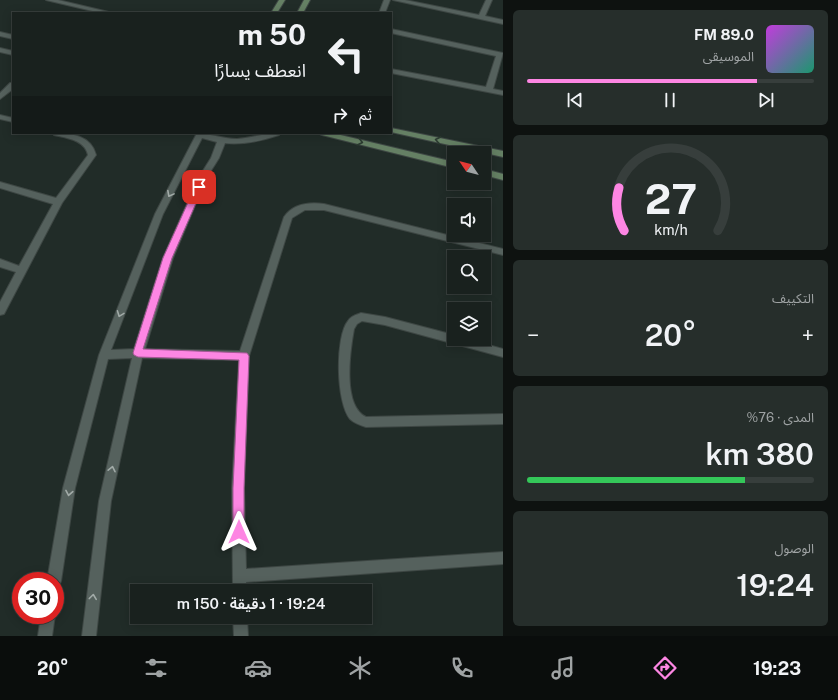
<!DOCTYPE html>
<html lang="ar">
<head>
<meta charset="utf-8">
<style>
  body { margin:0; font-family:"Public Sans","Noto Sans Arabic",sans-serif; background:#262e2b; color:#f1f3f6; direction:rtl; height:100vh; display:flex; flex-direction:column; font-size:15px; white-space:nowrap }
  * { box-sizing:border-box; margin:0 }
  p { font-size:13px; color:#9fa3a4 }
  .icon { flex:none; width:22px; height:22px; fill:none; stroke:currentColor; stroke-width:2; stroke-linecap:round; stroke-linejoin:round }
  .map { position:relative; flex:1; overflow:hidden; direction:ltr }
  .drawer { display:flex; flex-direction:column; gap:10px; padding:10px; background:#0e1210; width:335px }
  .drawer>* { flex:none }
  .hud { position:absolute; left:12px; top:12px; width:380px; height:122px; border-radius:0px; box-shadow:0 2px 10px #0003,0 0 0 1px #373e3c; direction:rtl; background:#19211e; color:#f1f3f6; overflow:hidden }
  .needle { width:26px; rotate:305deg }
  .fabs { position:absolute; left:447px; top:146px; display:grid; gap:8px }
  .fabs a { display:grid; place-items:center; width:44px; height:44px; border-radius:0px; background:#19211e; box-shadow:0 2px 10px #0003,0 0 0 1px #373e3c; font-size:20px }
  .speed { position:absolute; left:12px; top:572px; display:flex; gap:8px; font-size:20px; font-weight:700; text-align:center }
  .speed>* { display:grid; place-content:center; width:52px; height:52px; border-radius:50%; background:#19211e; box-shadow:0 2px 10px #0003,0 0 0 1px #373e3c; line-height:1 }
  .speed .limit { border:6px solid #d22; background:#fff; color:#111 }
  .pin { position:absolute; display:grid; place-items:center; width:34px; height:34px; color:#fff; margin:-17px; border-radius:8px; box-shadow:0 2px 6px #0006 }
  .me { position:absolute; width:44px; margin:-22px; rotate:0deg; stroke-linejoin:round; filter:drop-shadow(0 0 3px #0008) }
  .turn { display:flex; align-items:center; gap:14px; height:84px; padding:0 20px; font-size:18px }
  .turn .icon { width:52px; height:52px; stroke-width:2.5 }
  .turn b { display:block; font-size:28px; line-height:34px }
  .then { display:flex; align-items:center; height:38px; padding:0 20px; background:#0003; gap:8px; font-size:15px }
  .big { font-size:30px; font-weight:600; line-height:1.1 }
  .drawer .tile { flex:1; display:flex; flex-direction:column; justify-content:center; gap:6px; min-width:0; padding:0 14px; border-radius:6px; background:#262e2b }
  .drawer .dial { align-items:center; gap:0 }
  .dial svg { height:104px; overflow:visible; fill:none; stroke:#373e3c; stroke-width:7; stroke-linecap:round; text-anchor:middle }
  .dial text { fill:#f1f3f6; stroke:none }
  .song { display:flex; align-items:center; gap:12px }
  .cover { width:48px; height:48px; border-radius:6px; background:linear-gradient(135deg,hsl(290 70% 55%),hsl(160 70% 35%)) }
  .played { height:4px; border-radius:2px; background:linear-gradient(90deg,#fd86e3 80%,#373e3c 80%) }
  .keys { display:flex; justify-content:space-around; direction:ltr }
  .heat { display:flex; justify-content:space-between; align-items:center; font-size:22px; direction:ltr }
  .charge { height:6px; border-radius:3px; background:linear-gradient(90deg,#34c759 76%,#373e3c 0) }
  .trip { position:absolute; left:130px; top:584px; width:242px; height:40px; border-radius:0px; background:#19211e; box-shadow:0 2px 10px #0003,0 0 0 1px #373e3c; font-weight:600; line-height:40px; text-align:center; direction:rtl }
  .tab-bar { display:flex; height:64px; justify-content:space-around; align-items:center; background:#0a0d0c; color:#9fa3a4 }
  .tab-bar .icon { width:28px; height:28px }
  .tab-bar .on { color:#fd86e3 }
  .tab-bar b { font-size:18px; color:#f1f3f6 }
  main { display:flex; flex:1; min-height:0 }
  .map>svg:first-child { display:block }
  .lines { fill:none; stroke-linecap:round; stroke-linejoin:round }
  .street-casing { stroke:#3e4744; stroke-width:2 }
  .secondary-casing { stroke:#3e4744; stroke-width:2 }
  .street { fill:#55615d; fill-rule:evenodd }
  .secondary { fill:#658064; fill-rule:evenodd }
  .oneway { stroke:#2b3a30 }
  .oneway2 { stroke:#a2aba8 }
  .route { fill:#fd86e3; stroke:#a45794 }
</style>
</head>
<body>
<main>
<section class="drawer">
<div class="tile">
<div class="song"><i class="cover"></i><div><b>89.0 FM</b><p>الموسيقى</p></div></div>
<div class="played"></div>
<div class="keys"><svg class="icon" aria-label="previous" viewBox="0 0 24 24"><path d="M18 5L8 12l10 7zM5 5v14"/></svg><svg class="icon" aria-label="pause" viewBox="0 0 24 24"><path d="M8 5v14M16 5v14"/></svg><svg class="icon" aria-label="next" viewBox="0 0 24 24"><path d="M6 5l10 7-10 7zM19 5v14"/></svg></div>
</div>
<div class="tile dial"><svg viewBox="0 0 100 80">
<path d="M14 69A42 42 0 1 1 86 69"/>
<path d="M14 69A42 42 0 0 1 10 36" stroke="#fd86e3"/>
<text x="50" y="56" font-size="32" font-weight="700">27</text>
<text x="50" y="72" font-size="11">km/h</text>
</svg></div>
<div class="tile"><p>التكييف</p>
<div class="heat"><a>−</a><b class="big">20°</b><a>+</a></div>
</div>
<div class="tile"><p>المدى · 76%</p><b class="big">380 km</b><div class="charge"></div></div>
<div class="tile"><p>الوصول</p><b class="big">19:24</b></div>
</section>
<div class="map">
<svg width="503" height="636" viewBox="0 0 503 636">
  <rect width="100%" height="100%" fill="#212c28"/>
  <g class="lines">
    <!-- street casing -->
    <g class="street-casing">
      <path id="street" d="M46 0H58L113 13H101Z
        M384 0H390L385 13H379Z
        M393 0H405L479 15 486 0H492L485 16 503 20V24Z
        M391 29 503 53 493 89 503 91V95L391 73V69L486 87 496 56 391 33Z
        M0 32 13 35V39L0 36Z
        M0 48 13 51V55L0 52Z
        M10 83H13V89L0 99V93Z
        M0 115 13 118V122L0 119Z
        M53 133C70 133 91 135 96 155L62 203 4 314 0 315V302L16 272 0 267V259L19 266 53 204 0 188V182L56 198 88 155C85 140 67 138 54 135Z
        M194 133C209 133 222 139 237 139 252 138 265 133 280 133L279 135C261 141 244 145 225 143L219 158 207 177 173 258 145 349 240 351 284 217C293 204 309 202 324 204L503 249V255L324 210H305L292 218 249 356 244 488 246 569 503 552V564L246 582 247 591H233L232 488 239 360 142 358 111 501 96 636H82L99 501 132 358 108 359 75 488 61 581 59 586 55 587V581H47L63 488 99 355 155 214 196 135ZM202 138 217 142 211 158 199 177 163 258 134 349 111 350 163 214Z
        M361 313 385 317 454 335V339H467L503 349V357L385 325 362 321 357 324 354 329C350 351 342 406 366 417L503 414V424L366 427C360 425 354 423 350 419 336 402 335 337 348 321 351 316 356 315 361 313Z
        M41 615H55L52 636H38Z
        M233 617H247L248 636H234Z"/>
    </g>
    <!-- secondary casing -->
    <g class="secondary-casing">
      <path id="secondary" d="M279 0H285L277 13H271Z
        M304 0H310L303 13H297Z
        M391 128 503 151V157L391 132Z
        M318 133H332L454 162V168L322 135Z
        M484 169 503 174V180L484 175Z"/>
    </g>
    <!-- street -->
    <use href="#street" class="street"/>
    <!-- secondary -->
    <use href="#secondary" class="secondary"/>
  </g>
  <!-- one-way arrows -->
  <defs><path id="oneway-chevron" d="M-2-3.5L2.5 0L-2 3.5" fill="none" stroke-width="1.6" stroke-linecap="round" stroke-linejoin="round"/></defs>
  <g class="oneway">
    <use href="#oneway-chevron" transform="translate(438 140) rotate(-168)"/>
    <use href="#oneway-chevron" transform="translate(360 142) rotate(14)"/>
  </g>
  <g class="oneway2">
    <use href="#oneway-chevron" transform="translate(170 194) rotate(118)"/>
    <use href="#oneway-chevron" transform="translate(120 314) rotate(111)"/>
    <use href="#oneway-chevron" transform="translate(112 469) rotate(-78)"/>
    <use href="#oneway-chevron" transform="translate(69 493) rotate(100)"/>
    <use href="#oneway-chevron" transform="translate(93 597) rotate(-83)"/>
  </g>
  <!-- route -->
  <path class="route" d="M199 184 203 187 172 258 143 349 247 353 249 356 244 488V532L243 536 239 538 235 536 233 532V488L239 360 138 357 134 355 133 353 163 258 195 187Z"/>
</svg>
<div class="fabs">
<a><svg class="needle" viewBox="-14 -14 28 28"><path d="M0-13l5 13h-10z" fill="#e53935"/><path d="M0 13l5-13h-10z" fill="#9fa3a4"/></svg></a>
<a><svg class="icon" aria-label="sound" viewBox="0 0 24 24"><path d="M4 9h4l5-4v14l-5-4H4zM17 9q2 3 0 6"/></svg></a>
<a><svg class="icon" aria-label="search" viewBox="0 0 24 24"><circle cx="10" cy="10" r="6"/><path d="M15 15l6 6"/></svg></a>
<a><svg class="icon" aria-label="layers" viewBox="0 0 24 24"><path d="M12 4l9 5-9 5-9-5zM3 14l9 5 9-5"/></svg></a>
</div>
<div class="speed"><div class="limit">30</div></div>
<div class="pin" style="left:199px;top:187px;background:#d93025"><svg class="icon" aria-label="arrive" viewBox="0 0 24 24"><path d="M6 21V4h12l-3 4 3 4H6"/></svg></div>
<svg class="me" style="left:239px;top:532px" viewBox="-20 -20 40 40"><path d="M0-17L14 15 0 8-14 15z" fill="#fd86e3" stroke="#fff" stroke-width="4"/></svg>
<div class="trip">19:24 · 1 دقيقة · 150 m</div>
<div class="hud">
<div class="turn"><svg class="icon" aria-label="left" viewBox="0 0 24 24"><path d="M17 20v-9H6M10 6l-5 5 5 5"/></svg><div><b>50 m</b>انعطف يسارًا</div></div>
<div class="then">ثم<svg class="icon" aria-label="right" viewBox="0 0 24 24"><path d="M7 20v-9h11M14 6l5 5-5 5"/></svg></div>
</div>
</div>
</main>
<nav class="tab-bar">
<b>19:23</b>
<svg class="icon on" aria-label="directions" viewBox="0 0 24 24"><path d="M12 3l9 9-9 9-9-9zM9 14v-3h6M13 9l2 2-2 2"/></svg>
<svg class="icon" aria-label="music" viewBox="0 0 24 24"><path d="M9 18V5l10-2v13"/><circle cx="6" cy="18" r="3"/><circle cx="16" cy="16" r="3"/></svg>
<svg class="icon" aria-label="phone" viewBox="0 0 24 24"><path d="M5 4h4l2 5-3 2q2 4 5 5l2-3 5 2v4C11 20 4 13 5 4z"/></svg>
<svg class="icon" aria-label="climate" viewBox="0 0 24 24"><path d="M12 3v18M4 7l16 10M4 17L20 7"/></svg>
<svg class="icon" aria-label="car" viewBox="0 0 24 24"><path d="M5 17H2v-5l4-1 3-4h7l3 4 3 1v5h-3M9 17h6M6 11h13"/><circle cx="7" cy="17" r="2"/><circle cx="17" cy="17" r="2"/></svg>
<svg class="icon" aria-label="filters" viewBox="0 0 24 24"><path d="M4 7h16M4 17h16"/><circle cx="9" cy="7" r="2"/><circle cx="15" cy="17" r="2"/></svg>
<b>20°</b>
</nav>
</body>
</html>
